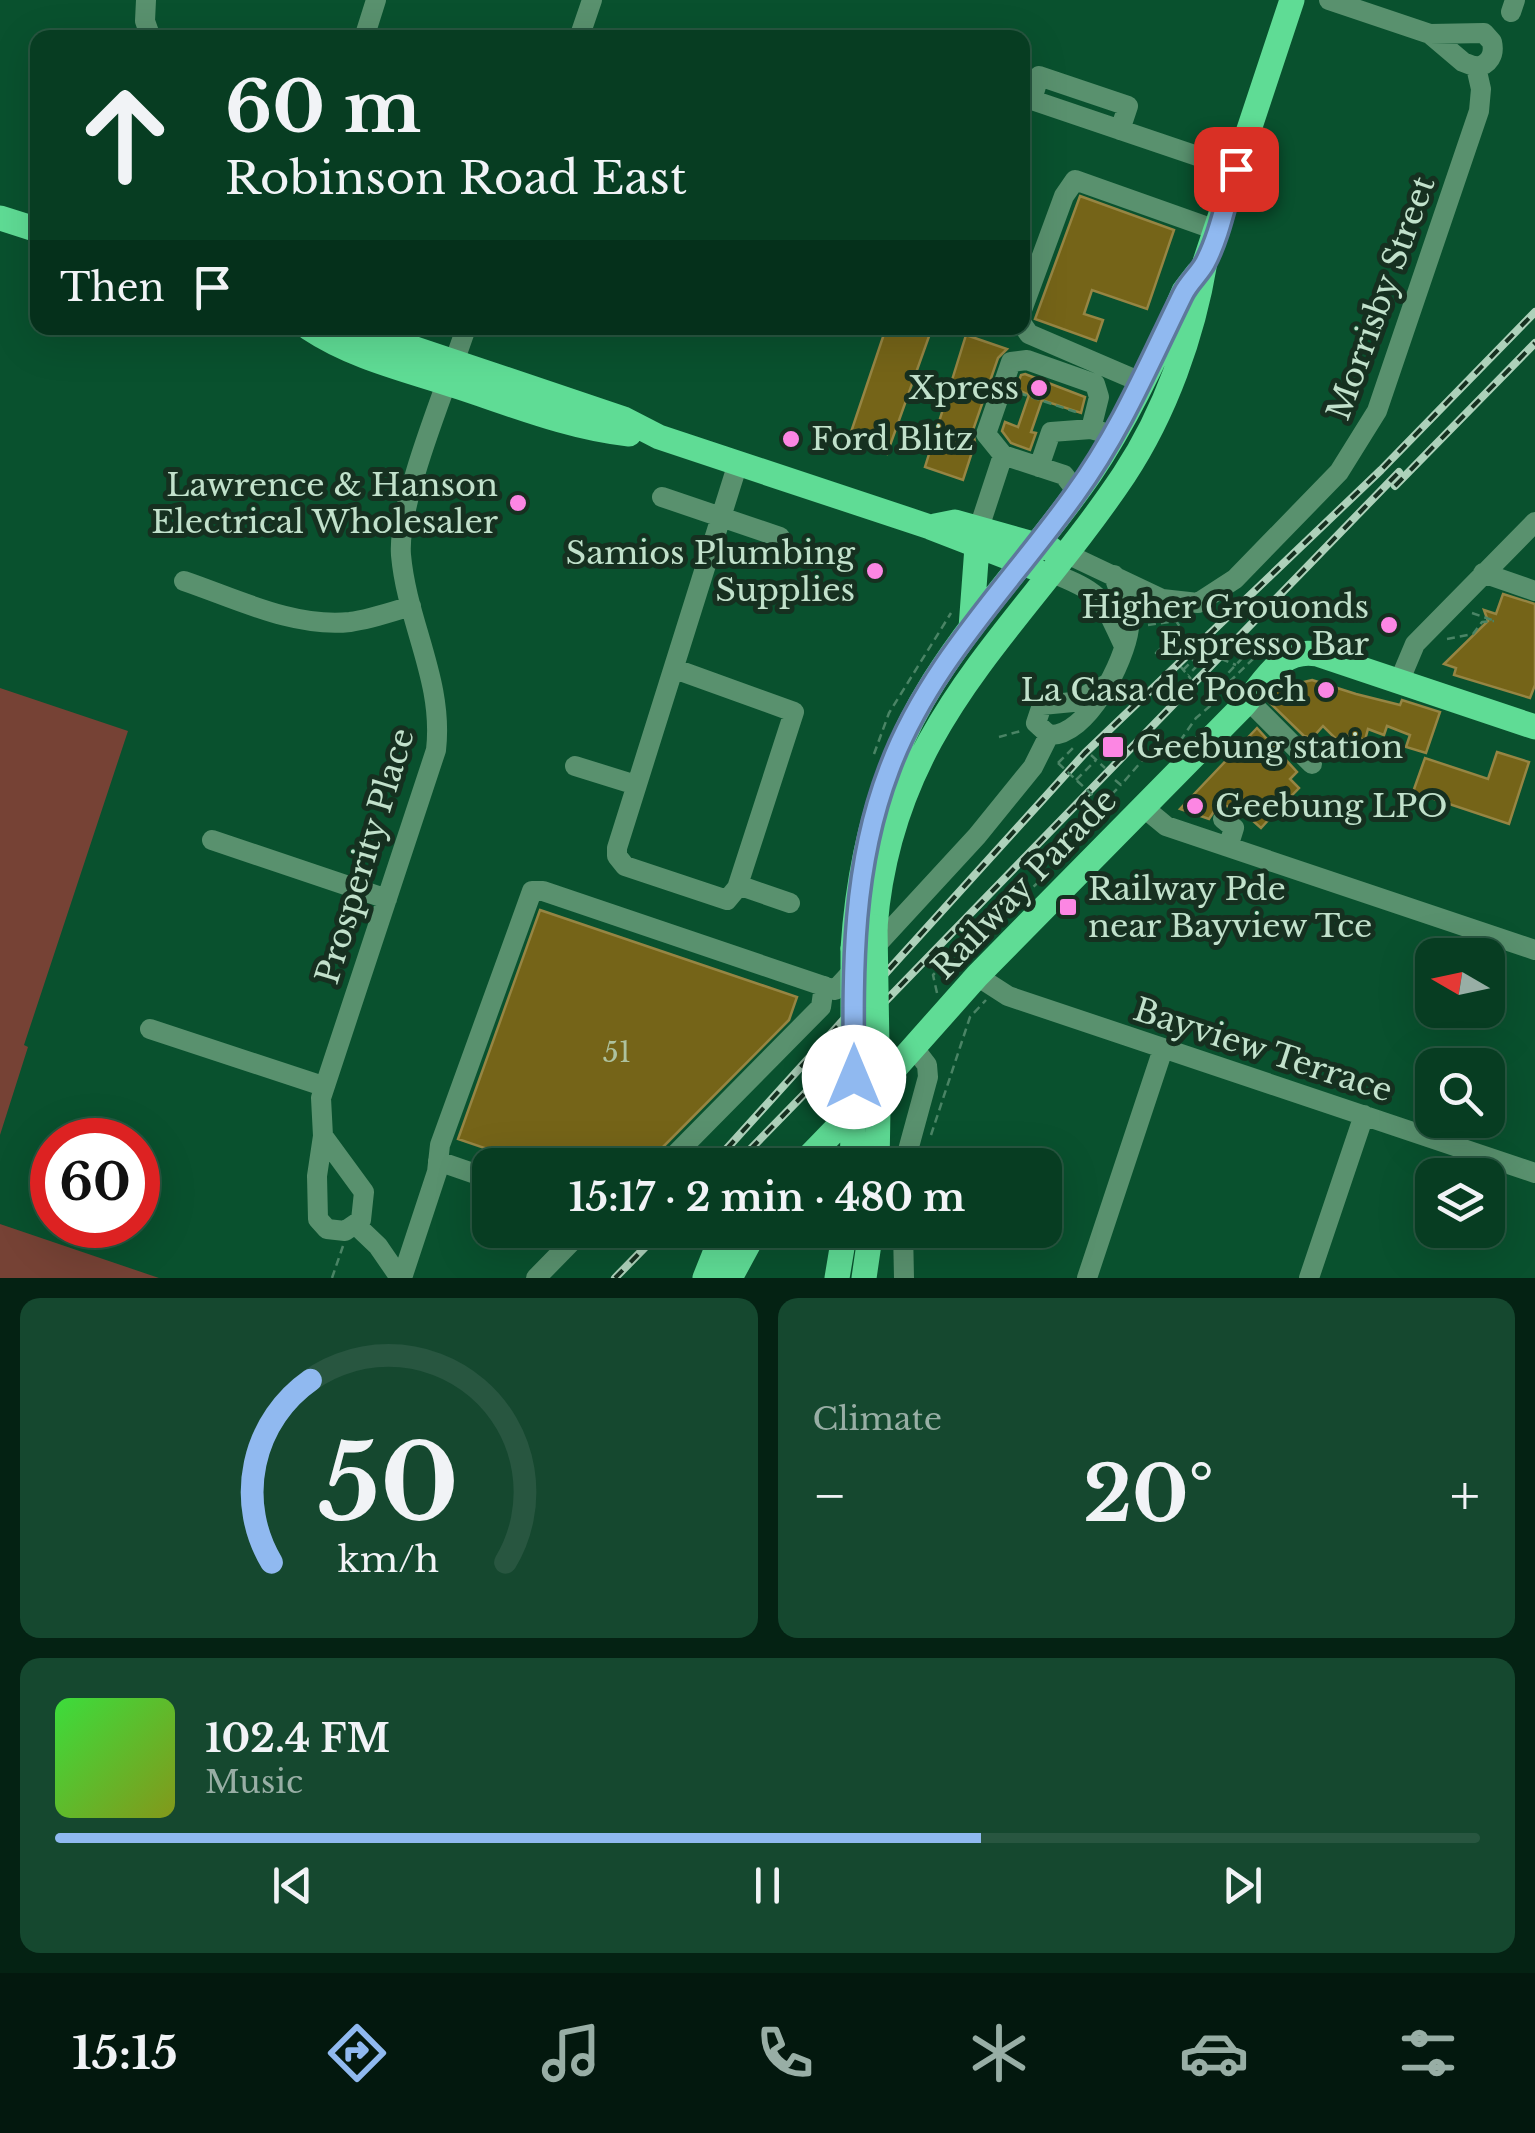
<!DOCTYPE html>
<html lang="en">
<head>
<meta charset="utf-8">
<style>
  body { margin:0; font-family:"Libre Baskerville",serif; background:#15482f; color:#f1f3f6; height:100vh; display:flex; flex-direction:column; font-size:38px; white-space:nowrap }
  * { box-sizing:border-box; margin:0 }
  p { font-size:32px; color:#98aea5 }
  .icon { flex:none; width:55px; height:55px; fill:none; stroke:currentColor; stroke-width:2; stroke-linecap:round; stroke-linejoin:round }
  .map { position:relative; height:1278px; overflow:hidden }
  .sheet { display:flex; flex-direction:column; gap:20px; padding:20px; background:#042213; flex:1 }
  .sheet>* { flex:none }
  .guide { position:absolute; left:30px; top:30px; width:1000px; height:305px; border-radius:20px; box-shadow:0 10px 40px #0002,0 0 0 2px #285640; background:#073d22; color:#f1f3f6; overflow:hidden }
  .needle { width:65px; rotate:279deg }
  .controls { position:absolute; left:1415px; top:938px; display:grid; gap:20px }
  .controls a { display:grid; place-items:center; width:90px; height:90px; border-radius:20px; background:#073d22; box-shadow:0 10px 40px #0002,0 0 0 2px #285640; font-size:50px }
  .speed { position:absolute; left:30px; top:1118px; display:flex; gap:20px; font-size:50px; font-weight:700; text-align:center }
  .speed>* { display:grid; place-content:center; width:130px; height:130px; border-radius:50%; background:#073d22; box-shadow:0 10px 40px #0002,0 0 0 2px #285640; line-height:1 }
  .speed .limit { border:15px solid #d22; background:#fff; color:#111 }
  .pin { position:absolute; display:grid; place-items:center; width:85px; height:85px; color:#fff; margin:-42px; border-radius:20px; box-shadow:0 5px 15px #0006 }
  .me { position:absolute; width:110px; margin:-55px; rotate:0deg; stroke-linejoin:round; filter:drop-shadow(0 0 8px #0008) }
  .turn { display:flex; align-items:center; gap:35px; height:210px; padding:0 30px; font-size:45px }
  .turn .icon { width:130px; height:130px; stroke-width:2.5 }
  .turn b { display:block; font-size:70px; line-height:85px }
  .then { display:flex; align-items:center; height:95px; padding:0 30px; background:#0003; gap:20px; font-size:38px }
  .big { font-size:75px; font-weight:700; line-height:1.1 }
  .sheet .tile { flex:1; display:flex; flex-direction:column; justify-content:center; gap:15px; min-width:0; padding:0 35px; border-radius:20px; background:#15482f }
  .sheet .dial { align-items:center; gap:0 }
  .dial svg { height:260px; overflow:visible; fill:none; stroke:#285640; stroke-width:7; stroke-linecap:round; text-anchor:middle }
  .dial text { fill:#f1f3f6; stroke:none }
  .song { display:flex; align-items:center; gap:30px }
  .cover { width:120px; height:120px; border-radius:15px; background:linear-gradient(135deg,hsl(120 70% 55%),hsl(70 70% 35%)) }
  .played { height:10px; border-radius:5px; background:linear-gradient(90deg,#90b9f0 65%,#285640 65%) }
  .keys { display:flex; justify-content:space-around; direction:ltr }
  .heat { display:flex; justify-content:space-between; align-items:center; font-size:55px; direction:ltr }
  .sheet .tiles { flex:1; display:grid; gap:20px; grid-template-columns:1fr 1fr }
  .tile:last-child { grid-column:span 2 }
  .trip { position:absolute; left:472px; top:1148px; width:590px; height:100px; border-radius:20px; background:#073d22; box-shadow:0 10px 40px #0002,0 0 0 2px #285640; font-weight:700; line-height:100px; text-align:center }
  .tabs { display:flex; height:160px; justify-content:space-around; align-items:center; background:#03180e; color:#98aea5 }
  .tabs .icon { width:70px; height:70px }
  .tabs .selected { color:#90b9f0 }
  .tabs b { font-size:45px; color:#f1f3f6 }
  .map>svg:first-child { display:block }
  .green { fill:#764235 }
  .building { fill:#756418; stroke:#968543; stroke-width:2.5 }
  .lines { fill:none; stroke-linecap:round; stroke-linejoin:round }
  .path { stroke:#4a8465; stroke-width:2.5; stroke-dasharray:8 5; stroke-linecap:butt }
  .minor { stroke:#59916e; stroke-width:20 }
  .major { stroke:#5fdc95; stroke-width:25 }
  .rail-casing { stroke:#add1ba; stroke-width:8 }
  .rail { stroke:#163020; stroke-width:4; stroke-dasharray:11; stroke-linecap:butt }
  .path-bridge { stroke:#4a8465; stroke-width:2.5; stroke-dasharray:8 5; stroke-linecap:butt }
  .major-bridge { stroke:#5fdc95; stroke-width:25 }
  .route-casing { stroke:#5e789c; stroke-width:25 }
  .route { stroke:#90b9f0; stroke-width:18 }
  .poi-dot { fill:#fc86e3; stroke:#163020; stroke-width:4 }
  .labels { text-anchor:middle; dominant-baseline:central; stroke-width:10; stroke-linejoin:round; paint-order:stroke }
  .number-label { font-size:28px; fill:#aec29e }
  .street-label { font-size:32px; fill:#c1e1cb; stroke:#163020 }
  .poi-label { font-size:32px; fill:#c1e1cb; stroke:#163020; text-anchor:end }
</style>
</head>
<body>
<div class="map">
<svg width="1535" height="1278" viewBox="0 0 1535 1278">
  <rect width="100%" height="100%" fill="#09512e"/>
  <!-- green -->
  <path class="green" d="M0 688 128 731 24 1045 28 1047 0 1135Z
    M0 1224 159 1278H0Z"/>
  <!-- building -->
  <path class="building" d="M1080 196 1174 230 1147 309 1092 290 1084 314 1103 320 1096 341 1035 319Z
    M886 328H932L887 454 848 441Z
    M966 335 1007 349 998 358 973 430 975 443 963 480 925 467Z
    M1025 374 1085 397 1081 413 1042 400 1031 432 1036 433 1030 450 1011 443 1002 431 1005 422 1018 427 1029 395 1016 389 1021 375Z
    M1503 594 1535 604V685L1530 698 1454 675 1456 668 1444 664 1488 621 1484 610 1496 614Z
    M1312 680 1356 694 1400 705 1402 700 1440 712 1426 753 1406 747 1410 735 1387 726 1384 735 1368 729 1365 740 1344 734 1341 744 1323 726 1312 738 1304 736 1268 701 1282 685 1290 692 1300 683Z
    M1257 728 1297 772 1290 779 1299 788 1272 816 1261 828 1243 812 1240 815 1228 806 1217 807 1209 819 1180 809Z
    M1497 752 1529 762 1509 824 1413 792 1425 758 1488 779Z
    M540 910 797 997 789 1020 655 1155 652 1165H534L458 1139Z"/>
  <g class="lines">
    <!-- path -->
    <path class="path" d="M1019 393 1076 412
      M1472 613 1492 620
      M1148 625 1176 621 1181 628 1156 653 1161 656 1176 640
      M1447 639 1473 634 1482 622 1494 621
      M1180 666 1191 679
      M1183 670 1213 640 1218 645 1188 675
      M1220 691 1215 687 1249 651 1254 658 1220 691 1223 695 1231 691
      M999 737 1021 731
      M1180 741 1196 718 1222 696
      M874 754 889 713 951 613
      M1091 755 1105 768
      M1058 763 1075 746
      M1076 780 1096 760
      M1115 780 1121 785 1154 747 1166 758
      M1102 804 1120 786
      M937 993 933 975 1009 899 1020 900 1077 844
      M931 1135 970 1017 986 1000
      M332 1278 343 1246"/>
    <!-- minor -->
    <path class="minor" d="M146 0 145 21 151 38
      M1329 0 1430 34 1484 33 1492 42C1495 55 1489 65 1476 67
      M1511 12 1515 0
      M1430 34 1463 62 1476 67
      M364 38 376 0
      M579 38 592 0
      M1120 130 1128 106 1039 76 1032 100 1215 162 1236 169
      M1022 310 1064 196 1075 180 1216 230
      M1022 324 1029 334 1143 383
      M1039 467 1051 432 1091 429 1102 432
      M1077 492 1064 475 1003 455 986 434 1011 362 1027 360 1095 384 1099 397 1091 429
      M662 497 780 537
      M979 528 1003 455
      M1067 554 1162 599 1198 603 1235 579 1339 472 1377 411 1479 111 1481 89 1476 67
      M1052 573C1105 594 1101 598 1124 646
      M1483 573 1535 591
      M184 581C237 599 294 628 350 622 371 619 391 612 411 606
      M675 669 794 712 737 888 727 900 625 866 617 856V848L738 463
      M1399 682 1415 644 1535 522
      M1107 684 1073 702 1042 705 1036 723 1049 735C1087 737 1125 661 1129 628 1131 610 1118 593 1114 575
      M1248 700 1312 764
      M575 766 636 785
      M1143 807 1166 826 1535 950
      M1223 819 1234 828 1228 847
      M212 840 387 899
      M738 885 790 903
      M977 976 1008 996 1535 1173
      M150 1029 323 1086
      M323 1136 364 1192 361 1220 345 1231 327 1229 318 1219 317 1176 323 1136 321 1098 436 750C444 681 407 623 401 555 397 502 448 383 466 328
      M438 1161 490 1179
      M665 1165 821 1007 824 986
      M904 1165 928 1077 927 1065 914 1048
      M356 1225 378 1246 400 1278
      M903 1230 904 1278
      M402 1278 437 1172 440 1145 532 891H543L835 990 977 836 1033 767 1049 735
      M536 1278 583 1230
      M1087 1278 1163 1049
      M1309 1278 1364 1115"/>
    <!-- major -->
    <path class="major" d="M0 218 38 230
      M309 328C354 358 409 370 459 387 514 405 571 428 629 434
      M353 328 624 419 659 437 930 527 1033 567
      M935 526 955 522 1051 549
      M971 628 977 547
      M875 927C891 723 1019 632 1124 475 1165 413 1193 335 1205 262L1292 0
      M853 949C859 854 883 762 934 681 980 608 1041 545 1090 474 1129 416 1158 354 1184 291L1197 274
      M801 1165 897 1066 977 976 1242 707C1264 684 1279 647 1317 654L1535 727
      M852 1165 853 1135
      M877 1165 878 1110
      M705 1278 715 1253 733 1230
      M730 1278 756 1230
      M837 1278 845 1230
      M864 1278 871 1230"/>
    <!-- rail casing -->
    <g class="rail-casing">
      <path id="rail" d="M1395 486 1535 343
        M838 1050 1399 472
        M712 1165 1085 753 1381 470 1535 312
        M735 1165 852 1045
        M615 1278 662 1230"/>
    </g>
    <!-- rail -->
    <use href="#rail" class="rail"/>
    <!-- path-bridge -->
    <path class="path-bridge" d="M1172 629 1180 636 1176 640 1236 665
      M1058 763 1102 804"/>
    <!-- major-bridge -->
    <path class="major-bridge" d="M875 927 878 1110
      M853 949V1135"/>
  </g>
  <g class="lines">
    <!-- route casing -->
    <g class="route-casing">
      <path id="route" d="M854 1077C853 972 851 870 889 770 928 664 1011 584 1075 494 1121 431 1149 363 1183 294 1189 282 1199 274 1205 263 1220 235 1226 199 1236 169"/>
    </g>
    <!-- route -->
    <use href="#route" class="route"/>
  </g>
  <!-- markers -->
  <g class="poi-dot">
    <circle cx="1039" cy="388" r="10"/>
    <circle cx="791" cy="439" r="10"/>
    <circle cx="518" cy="503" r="10"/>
    <circle cx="875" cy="571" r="10"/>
    <circle cx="1389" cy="625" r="10"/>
    <circle cx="1326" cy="690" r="10"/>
    <rect x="1101" y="735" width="24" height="24" rx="5"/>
    <circle cx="1195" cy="806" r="10"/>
    <rect x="1058" y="897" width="20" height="20" rx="5"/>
  </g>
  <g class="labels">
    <!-- number labels -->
    <g class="number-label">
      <text x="617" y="1052">51</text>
    </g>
    <!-- street labels -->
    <g class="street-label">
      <text transform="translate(1381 298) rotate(-70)">Morrisby Street</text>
      <text transform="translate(365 856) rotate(-73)">Prosperity Place</text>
      <text transform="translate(1024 884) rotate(-46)">Railway Parade</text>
      <text transform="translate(1263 1050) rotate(18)">Bayview Terrace</text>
    </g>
    <!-- poi labels -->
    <g class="poi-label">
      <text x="1019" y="388">Xpress</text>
      <text x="811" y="439" text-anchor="start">Ford Blitz</text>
      <text x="498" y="485">Lawrence &amp; Hanson<tspan x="498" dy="37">Electrical Wholesaler</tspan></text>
      <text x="855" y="553">Samios Plumbing<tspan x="855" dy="37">Supplies</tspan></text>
      <text x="1369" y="607">Higher Grouonds<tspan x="1369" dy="37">Espresso Bar</tspan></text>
      <text x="1306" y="690">La Casa de Pooch</text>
      <text x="1136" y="747" text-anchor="start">Geebung station</text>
      <text x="1215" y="806" text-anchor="start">Geebung LPO</text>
      <text x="1088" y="889" text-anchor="start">Railway Pde<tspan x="1088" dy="37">near Bayview Tce</tspan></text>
    </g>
  </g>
</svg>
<div class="controls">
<a><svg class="needle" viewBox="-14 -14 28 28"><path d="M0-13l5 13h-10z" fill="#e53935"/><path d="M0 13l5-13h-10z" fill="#98aea5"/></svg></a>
<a><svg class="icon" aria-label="search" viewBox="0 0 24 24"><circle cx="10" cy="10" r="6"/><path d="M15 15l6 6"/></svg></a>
<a><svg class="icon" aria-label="layers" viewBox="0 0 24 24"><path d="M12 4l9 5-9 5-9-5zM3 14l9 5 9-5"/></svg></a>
</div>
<div class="speed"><div class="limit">60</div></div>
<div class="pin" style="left:1236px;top:169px;background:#d93025"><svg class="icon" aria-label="arrive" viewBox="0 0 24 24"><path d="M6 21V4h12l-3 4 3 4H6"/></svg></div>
<svg class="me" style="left:854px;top:1077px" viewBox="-20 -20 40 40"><circle r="19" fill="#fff"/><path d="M0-13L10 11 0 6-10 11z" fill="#90b9f0"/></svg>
<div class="trip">15:17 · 2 min · 480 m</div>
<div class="guide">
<div class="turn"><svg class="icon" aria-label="ahead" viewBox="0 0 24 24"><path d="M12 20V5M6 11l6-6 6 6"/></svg><div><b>60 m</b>Robinson Road East</div></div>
<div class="then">Then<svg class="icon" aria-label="arrive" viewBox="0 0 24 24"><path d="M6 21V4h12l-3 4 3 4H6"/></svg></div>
</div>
</div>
<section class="sheet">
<div class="tiles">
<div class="tile dial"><svg viewBox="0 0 100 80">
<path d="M14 69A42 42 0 1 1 86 69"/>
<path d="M14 69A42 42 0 0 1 26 13" stroke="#90b9f0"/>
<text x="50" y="56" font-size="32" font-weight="700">50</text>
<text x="50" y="72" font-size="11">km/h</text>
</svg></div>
<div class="tile"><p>Climate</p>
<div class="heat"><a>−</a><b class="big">20°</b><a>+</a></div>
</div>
<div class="tile">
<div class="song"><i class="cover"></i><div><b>102.4 FM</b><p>Music</p></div></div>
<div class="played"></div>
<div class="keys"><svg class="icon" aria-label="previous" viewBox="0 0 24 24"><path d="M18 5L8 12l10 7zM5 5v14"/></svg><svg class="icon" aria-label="pause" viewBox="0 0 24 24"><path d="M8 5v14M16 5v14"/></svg><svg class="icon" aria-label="next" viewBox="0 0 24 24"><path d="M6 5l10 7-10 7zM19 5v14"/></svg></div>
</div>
</div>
</section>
<nav class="tabs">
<b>15:15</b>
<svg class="icon selected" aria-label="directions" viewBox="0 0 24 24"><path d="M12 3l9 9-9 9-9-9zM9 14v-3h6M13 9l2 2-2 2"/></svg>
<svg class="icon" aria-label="music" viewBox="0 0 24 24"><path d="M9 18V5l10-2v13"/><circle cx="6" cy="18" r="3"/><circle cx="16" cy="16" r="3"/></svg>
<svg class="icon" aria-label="phone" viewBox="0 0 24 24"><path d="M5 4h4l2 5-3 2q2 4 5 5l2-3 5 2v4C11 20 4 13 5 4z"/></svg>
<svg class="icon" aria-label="climate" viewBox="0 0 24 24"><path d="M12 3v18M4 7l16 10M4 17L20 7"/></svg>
<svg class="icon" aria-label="car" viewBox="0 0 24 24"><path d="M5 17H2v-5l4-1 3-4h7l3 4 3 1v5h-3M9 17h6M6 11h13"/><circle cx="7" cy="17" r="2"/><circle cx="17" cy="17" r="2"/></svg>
<svg class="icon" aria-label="filters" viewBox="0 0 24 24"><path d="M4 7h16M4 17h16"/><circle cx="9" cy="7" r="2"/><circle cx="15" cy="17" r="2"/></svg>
</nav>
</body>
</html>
